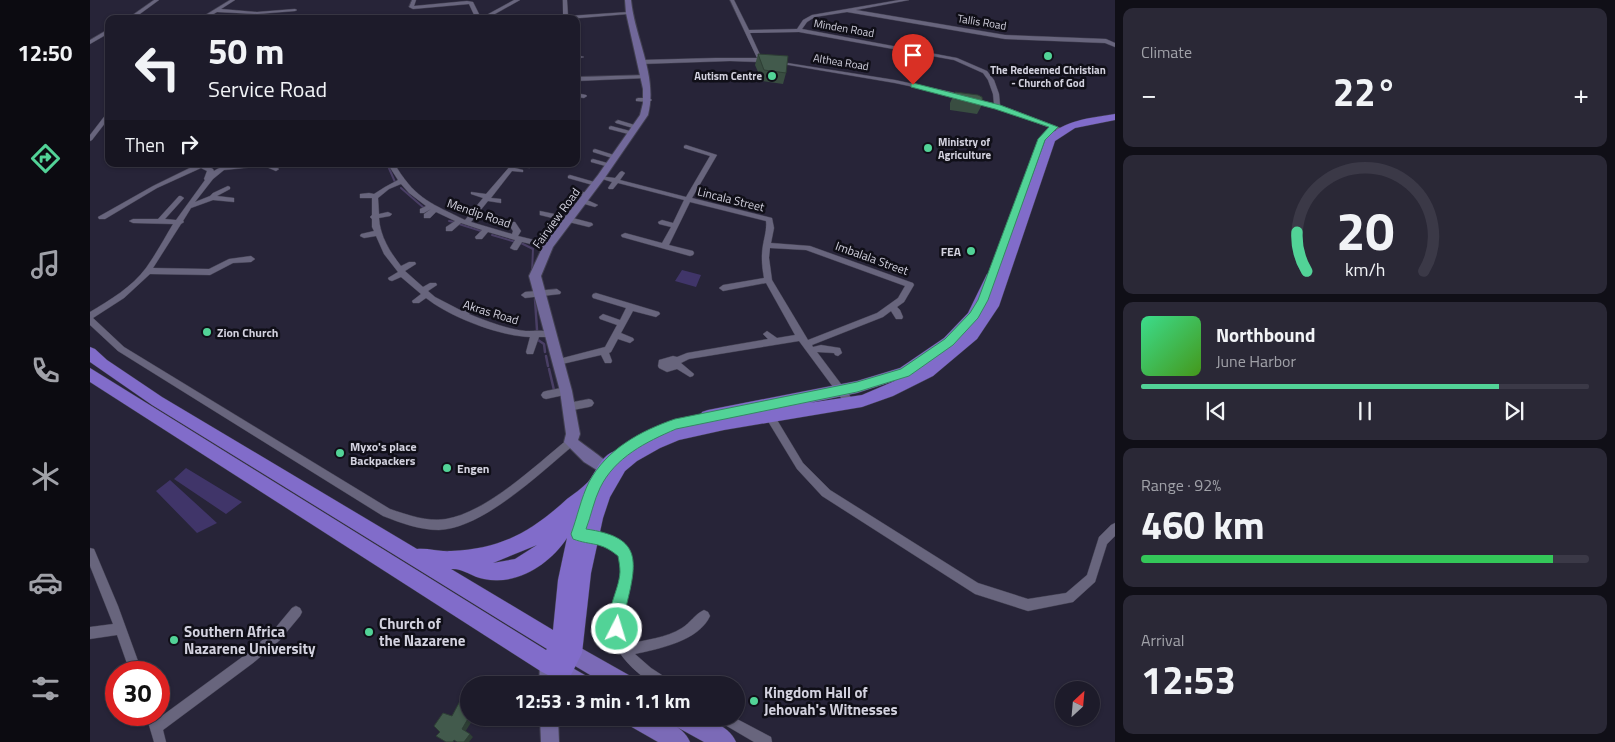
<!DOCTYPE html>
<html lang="en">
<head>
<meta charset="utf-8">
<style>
  body { margin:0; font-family:"Titillium Web",sans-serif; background:#2a2836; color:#f1f3f6; height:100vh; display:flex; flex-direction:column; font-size:19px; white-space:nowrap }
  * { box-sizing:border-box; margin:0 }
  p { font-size:16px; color:#a0a1a8 }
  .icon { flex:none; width:28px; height:28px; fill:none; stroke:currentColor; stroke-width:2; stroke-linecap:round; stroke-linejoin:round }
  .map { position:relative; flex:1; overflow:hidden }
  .drawer { display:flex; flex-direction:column; gap:8px; padding:8px; background:#100f17; width:500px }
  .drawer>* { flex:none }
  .hud { position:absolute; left:15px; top:15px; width:475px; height:152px; border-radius:10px; box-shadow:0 1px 4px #0004,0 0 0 1px #3b3947; background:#1d1b2a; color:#f1f3f6; overflow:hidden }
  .needle { width:32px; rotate:26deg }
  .buttons { position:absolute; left:965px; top:681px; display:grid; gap:10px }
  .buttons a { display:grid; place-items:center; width:45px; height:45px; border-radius:50%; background:#1d1b2a; box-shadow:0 1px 4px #0004,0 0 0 1px #3b3947; font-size:25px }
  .speed { position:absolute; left:15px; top:661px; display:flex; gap:10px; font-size:25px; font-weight:700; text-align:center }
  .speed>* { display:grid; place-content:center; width:65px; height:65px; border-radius:50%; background:#1d1b2a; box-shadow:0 1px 4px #0004,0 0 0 1px #3b3947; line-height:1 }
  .speed .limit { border:8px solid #d22; background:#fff; color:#111 }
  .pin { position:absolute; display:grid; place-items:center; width:42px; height:42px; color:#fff; margin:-51px -21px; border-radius:50% 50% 50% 0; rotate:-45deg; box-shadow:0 0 5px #0007 }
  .pin .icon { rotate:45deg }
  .me { position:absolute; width:55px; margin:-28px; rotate:5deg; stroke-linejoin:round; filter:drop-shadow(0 0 4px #0008) }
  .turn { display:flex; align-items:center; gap:18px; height:105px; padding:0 20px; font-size:22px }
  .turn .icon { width:65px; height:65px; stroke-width:2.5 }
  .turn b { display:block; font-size:35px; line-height:42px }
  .then { display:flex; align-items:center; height:48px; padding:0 20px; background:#0003; gap:10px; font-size:19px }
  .big { font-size:38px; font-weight:700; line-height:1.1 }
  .drawer .widget { flex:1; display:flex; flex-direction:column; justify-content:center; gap:8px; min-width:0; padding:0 18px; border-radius:10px; background:#2a2836 }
  .drawer .dial { align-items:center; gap:0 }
  .dial svg { height:130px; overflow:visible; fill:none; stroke:#3b3947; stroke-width:7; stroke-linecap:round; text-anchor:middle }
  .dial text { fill:#f1f3f6; stroke:none }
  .song { display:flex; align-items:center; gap:15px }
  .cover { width:60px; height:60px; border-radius:8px; background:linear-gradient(135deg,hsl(150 70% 55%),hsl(100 70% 35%)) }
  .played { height:5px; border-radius:2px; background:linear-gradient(90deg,#52d397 80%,#3b3947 80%) }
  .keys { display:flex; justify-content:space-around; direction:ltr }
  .heat { display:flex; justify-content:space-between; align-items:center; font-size:28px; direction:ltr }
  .charge { height:8px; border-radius:4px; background:linear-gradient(90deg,#34c759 92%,#3b3947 0) }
  .trip { position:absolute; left:370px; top:676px; width:285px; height:50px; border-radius:25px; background:#1d1b2a; box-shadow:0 1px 4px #0004,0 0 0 1px #3b3947; font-weight:700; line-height:50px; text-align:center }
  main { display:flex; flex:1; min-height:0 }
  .tab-bar { display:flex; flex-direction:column; width:90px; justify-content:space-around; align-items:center; background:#0c0b11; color:#a0a1a8 }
  .tab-bar .icon { width:35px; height:35px }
  .tab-bar .current { color:#52d397 }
  .tab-bar b { font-size:22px; color:#f1f3f6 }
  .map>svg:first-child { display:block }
  .green { fill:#403569 }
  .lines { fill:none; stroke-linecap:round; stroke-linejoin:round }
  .stream-far1 { stroke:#4a3f65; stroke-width:2 }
  .stream { stroke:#4a3f65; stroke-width:2.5 }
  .minor-casing { stroke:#424051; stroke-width:1 }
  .secondary-casing { stroke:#424051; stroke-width:2 }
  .primary-casing { stroke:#424051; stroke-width:1 }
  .trunk-casing { stroke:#424051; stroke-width:1 }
  .minor { fill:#68657d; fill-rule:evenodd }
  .secondary { fill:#71689a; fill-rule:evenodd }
  .primary { fill:#7b6ab7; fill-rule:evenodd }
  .trunk { fill:#816cca; fill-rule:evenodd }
  .wall { fill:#394d41 }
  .shaded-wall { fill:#2e3f35 }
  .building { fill:#425a4c; stroke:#2e3f35 }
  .route { fill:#52d397; stroke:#358962 }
  .poi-dot { fill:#52d397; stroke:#100f18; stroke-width:2 }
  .labels { text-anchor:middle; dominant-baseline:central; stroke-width:5; stroke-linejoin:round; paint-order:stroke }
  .far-street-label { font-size:11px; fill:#d2d1de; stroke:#100f18 }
  .far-poi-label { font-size:11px; font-weight:bold; fill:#d2d1de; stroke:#100f18 }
  .street-label { font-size:12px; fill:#d2d1de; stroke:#100f18 }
  .poi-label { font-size:12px; font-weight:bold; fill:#d2d1de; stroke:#100f18; text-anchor:start }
  .near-poi-label { font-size:15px; font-weight:bold; fill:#d2d1de; stroke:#100f18; text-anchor:start }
</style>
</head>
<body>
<main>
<nav class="tab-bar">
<b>12:50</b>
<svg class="icon current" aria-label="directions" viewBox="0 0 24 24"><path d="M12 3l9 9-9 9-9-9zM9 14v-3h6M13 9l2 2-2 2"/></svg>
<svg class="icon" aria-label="music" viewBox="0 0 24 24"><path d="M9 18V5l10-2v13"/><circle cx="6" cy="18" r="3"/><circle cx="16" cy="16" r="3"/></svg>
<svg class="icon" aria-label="phone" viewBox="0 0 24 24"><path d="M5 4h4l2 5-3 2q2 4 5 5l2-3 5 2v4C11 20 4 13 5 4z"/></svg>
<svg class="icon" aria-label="climate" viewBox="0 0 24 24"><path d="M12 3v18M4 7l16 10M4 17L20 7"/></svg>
<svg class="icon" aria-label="car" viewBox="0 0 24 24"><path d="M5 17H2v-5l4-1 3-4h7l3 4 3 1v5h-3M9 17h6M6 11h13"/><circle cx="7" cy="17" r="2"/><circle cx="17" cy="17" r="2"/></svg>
<svg class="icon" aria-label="filters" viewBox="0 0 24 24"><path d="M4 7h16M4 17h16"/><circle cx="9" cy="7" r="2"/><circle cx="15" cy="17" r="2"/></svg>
</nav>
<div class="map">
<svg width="1025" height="742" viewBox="0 0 1025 742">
  <rect width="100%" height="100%" fill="#272438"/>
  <!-- green -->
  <path class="green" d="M592 270 611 275 606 287 585 281Z
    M96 468 152 502 136 514 84 479Z
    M80 480 127 523 107 533 66 491Z"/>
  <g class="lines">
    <!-- stream-far1 -->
    <path class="stream-far1" d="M298 166 305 182
      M311 188 334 208
      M359 221 364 222
      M369 224 391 231
      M402 235 426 242
      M431 243 443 249 442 273"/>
    <!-- stream -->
    <path class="stream" d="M445 299 447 330
      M448 340 454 344 455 352
      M456 356 458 366
      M459 369 464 390"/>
    <!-- minor casing -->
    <g class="minor-casing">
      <path id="minor" d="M64 0H69L43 19H37Z
        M140 0H145L131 9 167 12 205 9 207 10 205 11 167 14 127 12 115 19H109Z
        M322 0H326L324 6 377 1 383 2 391 18 424 0H430L396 19H386L379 4 323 9 319 7Z
        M473 0H477L478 16 538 12 540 13 538 14 478 19H447L473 16Z
        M640 0H644L659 30 707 29 713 20 722 15 809 0H819L766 10 915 35 1016 39 1025 43V47L1015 43 915 39 757 12 725 17 717 22 712 29 867 58 897 71 904 80 909 94 910 105 973 129 974 130 971 132 915 111 861 95 805 83 699 65 669 62 640 61 551 64 548 62 551 60 625 58H667ZM709 32 864 60 893 73 898 80 903 94 904 104 861 92 805 80 672 59 660 33Z
        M427 16 432 19H426L425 17Z
        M17 30H19V33L0 44V40Z
        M486 55 494 57 486 59Z
        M554 75 557 77 556 78 486 81V77Z
        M486 93 496 95 497 96 494 98 486 97Z
        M548 98H559L562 100 559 102 546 101V99Z
        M19 112V118L2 140 0 141V135L17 113Z
        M528 120 548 126 549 127 546 129 526 123 525 122Z
        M521 126 544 132 545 133 542 135 519 129V127Z
        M596 145 627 155 602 198 682 218 684 228 681 243 720 246 823 283 824 285 814 302 807 307 810 310 813 317 812 319H806L801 311 793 317 722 345 723 347 731 345 750 348 752 353 748 356 745 355 744 353 727 352 763 400 765 403 763 406H757L709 341 599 359 591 363 604 374 603 376 600 377 587 369 577 372 569 368 568 366 569 360 583 356 587 357 597 353 678 339 673 334 677 331 687 338 705 335 676 283 633 291 629 288 633 285 674 278C672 267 671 256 673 245 674 238 677 230 676 221L600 202 579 245 603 251 604 253 603 255 600 256 532 237 531 235 535 233 572 243 581 227 569 224 568 222 572 220 583 223 594 200 528 183 523 189H519L518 188 522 182 509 178V176L525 178 530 172 532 171 535 173 530 180 596 197 620 156 594 148V146ZM680 248 716 250 815 286 808 298 787 313 718 340 682 280 679 258Z
        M505 149 527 156 528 157 525 159 503 152V150Z
        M503 159 521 164 522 165 519 167 501 162V160Z
        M108 164H114L123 169 124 171C135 162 178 160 189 169L186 171 174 166 134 170 123 179 105 202 120 196 123 193 138 186 140 187V189L127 196 144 198V202L123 200 101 208 93 221 94 222 91 224 63 268 119 269 139 259 161 256 165 259 161 262 143 263 120 275 60 274 34 298 3 318 34 347 300 509C318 515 337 522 356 519 397 512 446 465 478 439L481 438 484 439 486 442 484 445C451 472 394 528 349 530 330 530 311 523 293 516L28 351 0 325V312C20 300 42 287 56 268 66 254 74 239 83 224L43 223 39 221 43 219H68L89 196H91L94 198 75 219 86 220 115 180 114 179 117 171 111 168 67 188 15 219H9L8 217 63 186Z
        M290 164H318L317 165 307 168C327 200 343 204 375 220L393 198 381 194V192L396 194 422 164H433L440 166V168L427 166 425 168 433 170V172L422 171 401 198 411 199V203L398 201 381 222 422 234 423 231 418 224 422 222H425L431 231 428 236 461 244V248H458L432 242 427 250H424L420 248 425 240 398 232 392 239H386L385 237 392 230 371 223 362 231H356V227L365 221 346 212 340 218H334V214L341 209 334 213H330V209L336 206 319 193 311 184 299 189 288 198 289 214 298 212 302 214 300 216 289 218C290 236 300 252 311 266L319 262H325L326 264 315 271 333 287 340 283H346L347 285 338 291 345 297 372 311 377 304H383L384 306 379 314C397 321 416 329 436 331 445 331 460 329 466 335L465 337H449L443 354H437L436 352 440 337C409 336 360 317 336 298L329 303H323L322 301 331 294 311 277 302 281 299 280 298 278 308 272 294 254 286 236 274 238 270 236 271 234 284 231 282 227V219L280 217 282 215V198H270V194L279 193 284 194 295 187 308 180 299 166 287 167V165Z
        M480 175 508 183 509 184 506 186 478 178V176Z
        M483 189 500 194 501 195 498 197 481 192V190Z
        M491 199H495L508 205 505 207 491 203Z
        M474 205H478L490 210 488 212H486L474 209Z
        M450 211 479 217 502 223 503 225 499 227 450 215Z
        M467 289 471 292 470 294 435 298 431 295 435 292Z
        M506 293 569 312 570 314 566 317 543 311 531 333 543 338 544 340 540 343 528 339 521 352 519 353 522 361 521 363H515L511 355 468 365 465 364 464 362 465 360 515 347 527 325 510 319 509 317 513 314 530 320 536 308 503 298 502 296 503 294Z
        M476 387 479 388 480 391 479 394 456 399 453 398 451 395 453 392 456 391Z
        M499 399 502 400 504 403 502 406 499 407 478 411 475 410 473 407 475 404 478 403Z
        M678 409 681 410 713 463 740 490 888 583 938 599 976 593 997 575 1009 537 1021 525 1025 523V536L1017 544 1005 582 983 602 938 611 885 594 732 496 707 469 673 413 675 410Z
        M498 531C507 533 516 534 524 537 558 551 535 590 533 614 532 624 533 634 537 644 555 640 576 638 592 628 600 623 605 614 614 610L618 612 620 616C609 641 568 649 545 654L561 668 581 681 583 685H566L562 683C535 665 514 642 523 607 528 585 533 578 530 554L520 546 494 540 493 536 494 532Z
        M0 548 4 549 28 606 52 672H40L27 635 0 639V627L23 624 0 566Z
        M206 606 210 608 212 612 210 616 190 640 163 663 73 730 76 742H64L56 715H68L69 718 155 655 182 632 202 608Z
        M628 718H645L681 737 682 742H664L630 722Z"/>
    </g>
    <!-- secondary casing -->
    <g class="secondary-casing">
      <path id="secondary" d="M535 0H541C545 39 568 76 558 115L514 179 463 247 451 276 482 391 490 434 488 440C497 447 527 468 530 474L528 478 523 480 494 462 474 442 476 434 470 391 439 276 454 244 508 175 550 115 553 103V89L536 13Z
        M459 656 465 659 468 665 467 685H449L450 665 453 659Z
        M450 718H468L469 742H451Z"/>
    </g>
    <!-- primary casing -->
    <g class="primary-casing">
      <path id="primary" d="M482 643 544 678 547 685H517L475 660 472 653 475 646Z
        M472 662 500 678 503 685C487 685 469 689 462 672L465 665Z
        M537 718C558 715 591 720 600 742H568L540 726Z
        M582 718C603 715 637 720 646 742H614L585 726Z"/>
    </g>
    <!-- trunk casing -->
    <g class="trunk-casing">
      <path id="trunk" d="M1025 114V120L985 128 965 141 909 306 887 339 843 376 803 396 772 407 634 430 589 440 570 448 547 461 535 471 520 497 513 518 501 573 492 653 479 679 472 682 452 672 0 382V368L456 650 457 649 62 405 0 362V347L5 349 17 360 72 397 327 549C338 548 350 552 361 551 411 549 441 532 477 499 484 494 492 488 498 482 507 471 510 456 525 451L531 454C554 436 584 428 612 421L610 417 612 412 618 410 767 381 810 368 854 338 878 313 897 274H907L956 138C975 120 1000 118 1025 114ZM807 380 772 395 719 403 767 393ZM477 538 468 580 463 630 361 569C373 568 382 577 394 579 427 586 460 564 477 538ZM447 545 425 559 403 563Z"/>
    </g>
    <!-- minor -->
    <use href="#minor" class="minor"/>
    <!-- secondary -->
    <use href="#secondary" class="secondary"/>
    <!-- primary -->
    <use href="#primary" class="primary"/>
    <!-- trunk -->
    <use href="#trunk" class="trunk"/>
  </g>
  <!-- wall -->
  <path class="wall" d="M668 54 696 73 693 84 672 81 665 65Z
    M865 92 893 103 887 114 860 110V103Z"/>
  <!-- shaded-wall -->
  <path class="shaded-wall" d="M379 718H384L375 732 372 729Z
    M380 734 383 737 379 742H374Z"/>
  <!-- building -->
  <path class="building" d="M668 54 698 56 696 73 674 70Z
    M865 92 888 95 892 97 893 103 865 99Z
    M378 686 379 717 372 729 380 734 374 742H367L364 740 363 742H356L346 736 350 732 344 726 353 713 362 716Z"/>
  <!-- route -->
  <path class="route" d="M823 83 910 105 968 127 955 140 898 300 888 318 863 345 819 376 767 392 586 429C556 442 525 457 510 488 504 500 501 516 496 529 550 537 548 558 537 603 534 613 536 625 532 634L527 636 521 634C513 613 529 592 530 572 530 567 529 561 528 556 510 541 502 546 483 539L481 534C487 518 491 498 499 482 517 449 550 431 585 419L767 382 811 369 855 339 880 313 888 300 948 139 959 127 905 109 821 87V84Z"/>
  <!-- markers -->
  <g class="poi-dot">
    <circle cx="958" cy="56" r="5"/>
    <circle cx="682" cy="76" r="5"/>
    <circle cx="838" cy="148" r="5"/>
    <circle cx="881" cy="251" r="5"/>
    <circle cx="117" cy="332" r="5"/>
    <circle cx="250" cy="453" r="5"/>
    <circle cx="357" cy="468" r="5"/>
    <circle cx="279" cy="632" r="5"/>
    <circle cx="84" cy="640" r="5"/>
    <circle cx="664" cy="701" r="5"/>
  </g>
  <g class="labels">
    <!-- far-street labels -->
    <g class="far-street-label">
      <text transform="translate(892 22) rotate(9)">Tallis Road</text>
      <text transform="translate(754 28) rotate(10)">Minden Road</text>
      <text transform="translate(751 62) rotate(9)">Althea Road</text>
    </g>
    <!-- far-poi labels -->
    <g class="far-poi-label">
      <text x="958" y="70">The Redeemed Christian<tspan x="958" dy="13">- Church of God</tspan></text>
      <text x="672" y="76" text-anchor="end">Autism Centre</text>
      <text x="848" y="142" text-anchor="start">Ministry of<tspan x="848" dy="13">Agriculture</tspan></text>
    </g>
    <!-- street labels -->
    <g class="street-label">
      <text transform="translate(641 199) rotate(14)">Lincala Street</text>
      <text transform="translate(389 213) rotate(19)">Mendip Road</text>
      <text transform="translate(466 218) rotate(-54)">Fairview Road</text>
      <text transform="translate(782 258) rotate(20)">Imbalala Street</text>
      <text transform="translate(401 312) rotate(17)">Akras Road</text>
    </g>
    <!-- poi labels -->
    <g class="poi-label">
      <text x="871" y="251" text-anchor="end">FEA</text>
      <text x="127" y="332">Zion Church</text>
      <text x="260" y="446">Myxo's place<tspan x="260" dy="14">Backpackers</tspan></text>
      <text x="367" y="468">Engen</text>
    </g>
    <!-- near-poi labels -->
    <g class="near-poi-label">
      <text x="289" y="623">Church of<tspan x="289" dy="17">the Nazarene</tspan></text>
      <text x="94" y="631">Southern Africa<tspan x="94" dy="17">Nazarene University</tspan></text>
      <text x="674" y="692">Kingdom Hall of<tspan x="674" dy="17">Jehovah's Witnesses</tspan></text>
    </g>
  </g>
</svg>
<div class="buttons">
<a><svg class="needle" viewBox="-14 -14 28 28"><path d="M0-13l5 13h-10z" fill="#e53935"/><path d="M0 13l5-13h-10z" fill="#a0a1a8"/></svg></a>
</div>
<div class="speed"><div class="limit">30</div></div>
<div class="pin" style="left:823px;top:85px;background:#d93025"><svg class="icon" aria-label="arrive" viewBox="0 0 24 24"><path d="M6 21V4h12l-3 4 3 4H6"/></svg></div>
<svg class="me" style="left:527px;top:629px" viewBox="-20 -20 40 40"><circle r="17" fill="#52d397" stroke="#fff" stroke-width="3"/><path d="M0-11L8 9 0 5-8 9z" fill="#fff"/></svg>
<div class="trip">12:53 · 3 min · 1.1 km</div>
<div class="hud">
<div class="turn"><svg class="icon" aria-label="left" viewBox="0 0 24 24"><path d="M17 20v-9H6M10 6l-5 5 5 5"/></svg><div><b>50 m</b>Service Road</div></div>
<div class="then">Then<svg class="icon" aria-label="right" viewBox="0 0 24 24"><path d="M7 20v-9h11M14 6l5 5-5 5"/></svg></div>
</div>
</div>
<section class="drawer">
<div class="widget"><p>Climate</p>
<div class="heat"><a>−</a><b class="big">22°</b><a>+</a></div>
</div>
<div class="widget dial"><svg viewBox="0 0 100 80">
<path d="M14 69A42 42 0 1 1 86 69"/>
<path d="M14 69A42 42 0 0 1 8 45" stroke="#52d397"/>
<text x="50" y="56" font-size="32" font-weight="700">20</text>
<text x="50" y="72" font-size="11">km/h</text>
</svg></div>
<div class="widget">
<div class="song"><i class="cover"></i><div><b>Northbound</b><p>June Harbor</p></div></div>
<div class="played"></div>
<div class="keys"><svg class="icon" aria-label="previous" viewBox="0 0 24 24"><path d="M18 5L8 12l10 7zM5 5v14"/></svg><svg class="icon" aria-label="pause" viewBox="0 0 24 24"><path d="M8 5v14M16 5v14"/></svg><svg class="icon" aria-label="next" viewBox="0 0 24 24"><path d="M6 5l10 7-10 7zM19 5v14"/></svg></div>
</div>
<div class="widget"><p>Range · 92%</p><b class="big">460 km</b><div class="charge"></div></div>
<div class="widget"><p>Arrival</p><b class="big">12:53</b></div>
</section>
</main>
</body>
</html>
